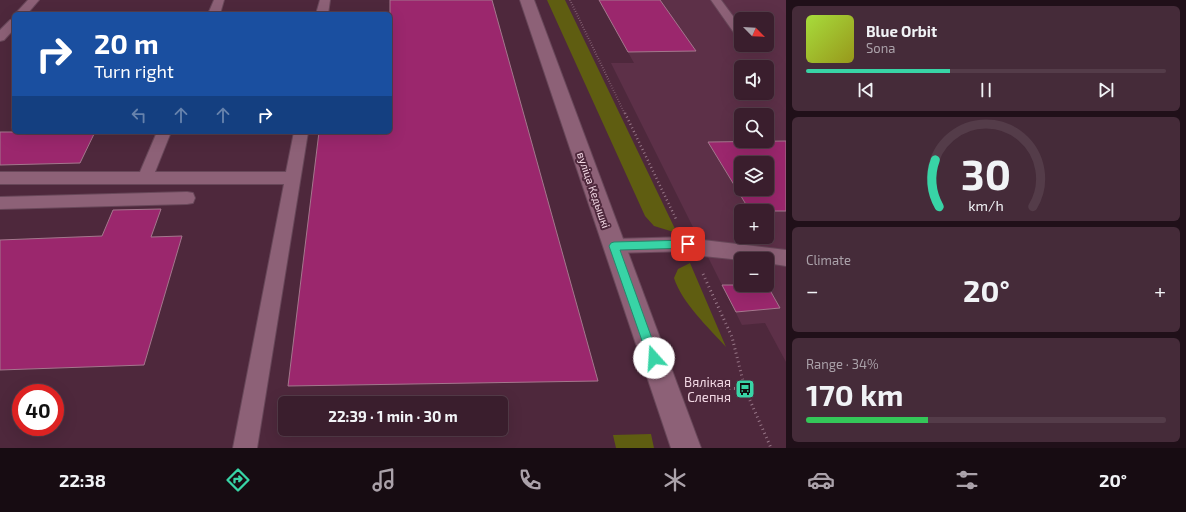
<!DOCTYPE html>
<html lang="en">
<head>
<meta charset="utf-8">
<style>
  body { margin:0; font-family:"Exo 2",sans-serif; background:#452b39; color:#f1f3f6; height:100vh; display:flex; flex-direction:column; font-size:15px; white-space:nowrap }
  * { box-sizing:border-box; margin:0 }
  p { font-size:13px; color:#aba2aa }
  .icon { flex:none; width:22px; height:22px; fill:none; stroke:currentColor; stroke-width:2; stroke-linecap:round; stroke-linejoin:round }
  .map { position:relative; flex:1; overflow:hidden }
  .sheet { display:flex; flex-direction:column; gap:6px; padding:6px; background:#201019; width:400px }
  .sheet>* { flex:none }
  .hud { position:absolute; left:12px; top:12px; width:380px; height:122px; border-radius:6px; box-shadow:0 4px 16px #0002,0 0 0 1px #543c49; background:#1a4fa0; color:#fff; overflow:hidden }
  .needle { width:26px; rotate:114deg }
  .tools { position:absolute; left:734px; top:12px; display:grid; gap:8px }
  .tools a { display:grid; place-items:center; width:40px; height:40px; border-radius:6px; background:#3a1e2d; box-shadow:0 4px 16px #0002,0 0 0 1px #543c49; font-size:20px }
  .speed { position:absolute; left:12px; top:384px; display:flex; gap:8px; font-size:20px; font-weight:700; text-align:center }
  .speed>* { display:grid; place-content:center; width:52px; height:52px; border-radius:50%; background:#3a1e2d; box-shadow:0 4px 16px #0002,0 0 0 1px #543c49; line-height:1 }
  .speed .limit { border:6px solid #d22; background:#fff; color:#111 }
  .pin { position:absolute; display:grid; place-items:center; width:34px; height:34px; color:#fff; margin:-17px; border-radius:8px; box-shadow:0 2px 6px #0006 }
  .me { position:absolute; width:44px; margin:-22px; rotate:341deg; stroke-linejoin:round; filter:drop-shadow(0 0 3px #0008) }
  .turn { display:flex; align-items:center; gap:14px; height:84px; padding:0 16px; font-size:18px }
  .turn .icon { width:52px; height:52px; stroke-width:2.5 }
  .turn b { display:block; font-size:28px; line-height:34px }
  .lanes { display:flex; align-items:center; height:38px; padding:0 16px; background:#0003; justify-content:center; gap:20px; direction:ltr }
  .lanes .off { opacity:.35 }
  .big { font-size:30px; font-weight:700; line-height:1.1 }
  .sheet .widget { flex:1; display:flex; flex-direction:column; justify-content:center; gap:6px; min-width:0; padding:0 14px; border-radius:6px; background:#452b39 }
  .sheet .dial { align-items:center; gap:0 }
  .dial svg { height:104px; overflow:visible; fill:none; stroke:#543c49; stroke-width:7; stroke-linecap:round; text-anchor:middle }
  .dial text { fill:#f1f3f6; stroke:none }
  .song { display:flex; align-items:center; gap:12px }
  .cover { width:48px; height:48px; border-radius:6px; background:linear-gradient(135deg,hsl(80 70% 55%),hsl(60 70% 35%)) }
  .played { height:4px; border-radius:2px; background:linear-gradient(90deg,#38d4a6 40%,#543c49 40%) }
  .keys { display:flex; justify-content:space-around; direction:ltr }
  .heat { display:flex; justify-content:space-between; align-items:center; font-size:22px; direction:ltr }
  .charge { height:6px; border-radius:3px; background:linear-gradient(90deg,#34c759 34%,#543c49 0) }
  .trip { position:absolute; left:278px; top:396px; width:230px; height:40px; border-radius:6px; background:#3a1e2d; box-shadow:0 4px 16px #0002,0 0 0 1px #543c49; font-weight:700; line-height:40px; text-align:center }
  .menu { display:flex; height:64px; justify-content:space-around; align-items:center; background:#170c12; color:#aba2aa }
  .menu .icon { width:28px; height:28px }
  .menu .on { color:#38d4a6 }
  .menu b { font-size:18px; color:#f1f3f6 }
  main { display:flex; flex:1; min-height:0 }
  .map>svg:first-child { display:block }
  .built { fill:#5d3048; fill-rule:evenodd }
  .green { fill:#5f5d11 }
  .building { fill:#9b276d; stroke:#a4778d; fill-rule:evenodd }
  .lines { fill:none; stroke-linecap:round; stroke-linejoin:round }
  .lane-casing { stroke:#684759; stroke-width:2 }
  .secondary-casing { stroke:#684759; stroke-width:2 }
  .path-far2 { stroke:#987788; stroke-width:2; stroke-dasharray:0.5 2; stroke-linecap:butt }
  .path-far1 { stroke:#987788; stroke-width:2.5; stroke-dasharray:1 3; stroke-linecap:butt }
  .path { stroke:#987788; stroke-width:3; stroke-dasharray:1 3.5; stroke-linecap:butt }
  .lane { fill:#8d6177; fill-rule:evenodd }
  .secondary { fill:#8d6177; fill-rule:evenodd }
  .route { fill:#38d4a6; stroke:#248a6c }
  .labels { text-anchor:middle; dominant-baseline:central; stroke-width:4; stroke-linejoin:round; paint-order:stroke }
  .street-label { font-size:11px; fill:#f2d8e4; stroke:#4e283c }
  .near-poi-label { font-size:13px; fill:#f2d8e4; stroke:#4e283c; text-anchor:end }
</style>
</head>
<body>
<main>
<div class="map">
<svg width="786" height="448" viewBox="0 0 786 448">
  <rect width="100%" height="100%" fill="#4e283c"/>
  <!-- built -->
  <path class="built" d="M599 0H786V362L765 323 742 325 611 63H634ZM741 19H767V45H741ZM741 67H767V93H741ZM741 115H767V141H741ZM741 163H767V189H741ZM741 211H767V237H741ZM741 259H767V285H741Z"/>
  <!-- green -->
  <path class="green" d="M547 0H565L677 233 654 226 645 216Z
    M690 263 726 347C709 328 682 303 674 278L678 269Z
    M651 434 654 448H616L613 435Z"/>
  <!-- building -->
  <path class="building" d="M390 0H492L598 381 288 386 319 132H390Z
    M599 0H660L696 51 628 52Z
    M0 132H95L80 163 0 165Z
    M786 141V211H750L708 142ZM741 163H767V189H741Z
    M161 209 151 237 182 236 144 365 0 370V240L102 236 113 210Z
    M722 285H767L780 308 736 312Z"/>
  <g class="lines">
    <!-- lane casing -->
    <g class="lane-casing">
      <path id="lane" d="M28 0H39L27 14H15Z
        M214 0H224L220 14H208Z
        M320 0H330L328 14H316Z
        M711 0H721L741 27V39L737 37Z
        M14 19V29L4 40 0 41V30L10 20Z
        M743 45H755L753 49H745Z
        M157 132H171L155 172H286L294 132H308L257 448H233L284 184H0V172H140Z
        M187 192 193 193 195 198 193 203 187 204 0 209V197Z
        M688 237 703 240 786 250V266L767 263V259H741V260L703 256 688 251 614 253 608 251 605 246 608 241 614 239Z"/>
    </g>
    <!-- secondary casing -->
    <g class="secondary-casing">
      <path id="secondary" d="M520 0H534L701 448H671Z"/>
    </g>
    <!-- path-far2 -->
    <path class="path-far2" d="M570 0 625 114"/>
    <!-- path-far1 -->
    <path class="path-far1" d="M625 113 676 219"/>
    <!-- path -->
    <path class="path" d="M703 274 732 337 745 389 771 448
      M698 387 745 389"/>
    <!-- lane -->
    <use href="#lane" class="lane"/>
    <!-- secondary -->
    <use href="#secondary" class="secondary"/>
  </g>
  <!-- route -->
  <path class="route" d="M688 240 692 241 693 244 692 247 688 248 620 250 659 358 658 362 654 364 650 362 648 358 609 246 611 243 614 242Z"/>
  <!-- icons -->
  <defs>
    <g id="bus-square" transform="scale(1)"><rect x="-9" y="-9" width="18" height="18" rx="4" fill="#38d4a6" stroke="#4e283c"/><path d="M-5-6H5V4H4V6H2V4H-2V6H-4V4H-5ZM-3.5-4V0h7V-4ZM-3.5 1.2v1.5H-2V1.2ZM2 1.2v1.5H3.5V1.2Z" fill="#111"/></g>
  </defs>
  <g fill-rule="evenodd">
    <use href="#bus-square" x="745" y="389"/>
  </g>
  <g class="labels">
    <!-- street labels -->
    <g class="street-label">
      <text transform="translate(594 190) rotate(71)">вуліца Кедышкі</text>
    </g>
    <!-- near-poi labels -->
    <g class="near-poi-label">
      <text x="731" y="382">Вялікая<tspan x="731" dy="15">Слепня</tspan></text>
    </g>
  </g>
</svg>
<div class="tools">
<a><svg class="needle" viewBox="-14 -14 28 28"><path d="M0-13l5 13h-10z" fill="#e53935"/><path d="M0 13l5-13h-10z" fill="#aba2aa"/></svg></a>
<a><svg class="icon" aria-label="sound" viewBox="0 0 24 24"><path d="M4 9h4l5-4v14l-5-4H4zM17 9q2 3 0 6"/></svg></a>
<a><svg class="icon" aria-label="search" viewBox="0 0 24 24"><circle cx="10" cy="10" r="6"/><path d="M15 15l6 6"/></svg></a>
<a><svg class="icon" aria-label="layers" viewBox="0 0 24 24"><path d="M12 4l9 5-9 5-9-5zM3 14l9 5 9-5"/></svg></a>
<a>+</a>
<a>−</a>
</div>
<div class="speed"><div class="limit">40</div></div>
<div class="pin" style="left:688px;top:244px;background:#d93025"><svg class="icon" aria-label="arrive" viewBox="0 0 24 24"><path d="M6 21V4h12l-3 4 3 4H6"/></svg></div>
<svg class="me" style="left:654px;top:358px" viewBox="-20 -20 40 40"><circle r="19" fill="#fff"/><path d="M0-13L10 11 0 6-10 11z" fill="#38d4a6"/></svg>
<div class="trip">22:39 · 1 min · 30 m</div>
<div class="hud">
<div class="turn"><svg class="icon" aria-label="right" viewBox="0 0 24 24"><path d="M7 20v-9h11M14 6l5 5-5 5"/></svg><div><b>20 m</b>Turn right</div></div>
<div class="lanes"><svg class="icon off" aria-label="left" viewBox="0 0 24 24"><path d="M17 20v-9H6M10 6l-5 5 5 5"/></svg><svg class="icon off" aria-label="ahead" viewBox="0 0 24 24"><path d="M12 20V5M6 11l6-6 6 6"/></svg><svg class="icon off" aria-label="ahead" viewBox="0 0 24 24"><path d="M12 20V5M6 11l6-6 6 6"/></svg><svg class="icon" aria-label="right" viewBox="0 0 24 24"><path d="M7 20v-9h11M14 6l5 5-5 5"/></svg></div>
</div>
</div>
<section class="sheet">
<div class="widget">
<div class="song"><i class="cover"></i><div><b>Blue Orbit</b><p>Sona</p></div></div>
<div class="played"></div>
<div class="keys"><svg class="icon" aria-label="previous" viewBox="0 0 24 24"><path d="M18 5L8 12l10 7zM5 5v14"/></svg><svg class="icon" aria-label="pause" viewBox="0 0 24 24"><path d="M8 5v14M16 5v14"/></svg><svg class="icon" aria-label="next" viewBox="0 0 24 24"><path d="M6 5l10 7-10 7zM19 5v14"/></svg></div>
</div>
<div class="widget dial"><svg viewBox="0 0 100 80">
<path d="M14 69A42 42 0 1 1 86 69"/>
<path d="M14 69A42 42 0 0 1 11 33" stroke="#38d4a6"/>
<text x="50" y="56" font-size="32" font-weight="700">30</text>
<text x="50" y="72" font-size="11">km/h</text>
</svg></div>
<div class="widget"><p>Climate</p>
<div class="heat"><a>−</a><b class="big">20°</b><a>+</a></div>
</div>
<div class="widget"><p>Range · 34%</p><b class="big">170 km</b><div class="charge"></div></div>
</section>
</main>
<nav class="menu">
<b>22:38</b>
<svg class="icon on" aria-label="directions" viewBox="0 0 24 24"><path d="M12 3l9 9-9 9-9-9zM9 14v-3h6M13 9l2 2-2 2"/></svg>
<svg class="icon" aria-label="music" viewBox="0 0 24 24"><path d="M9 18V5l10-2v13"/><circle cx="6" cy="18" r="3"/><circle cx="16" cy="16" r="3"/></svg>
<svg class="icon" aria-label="phone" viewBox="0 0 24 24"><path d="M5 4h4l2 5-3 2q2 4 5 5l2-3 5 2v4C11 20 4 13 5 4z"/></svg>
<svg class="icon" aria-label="climate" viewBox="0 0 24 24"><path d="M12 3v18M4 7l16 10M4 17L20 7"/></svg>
<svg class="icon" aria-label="car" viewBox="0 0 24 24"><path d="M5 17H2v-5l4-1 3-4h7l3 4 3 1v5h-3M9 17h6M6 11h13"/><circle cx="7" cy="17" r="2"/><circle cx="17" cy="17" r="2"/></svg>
<svg class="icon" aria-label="filters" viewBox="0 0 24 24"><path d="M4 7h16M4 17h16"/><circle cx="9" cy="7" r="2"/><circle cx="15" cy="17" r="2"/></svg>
<b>20°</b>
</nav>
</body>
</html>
